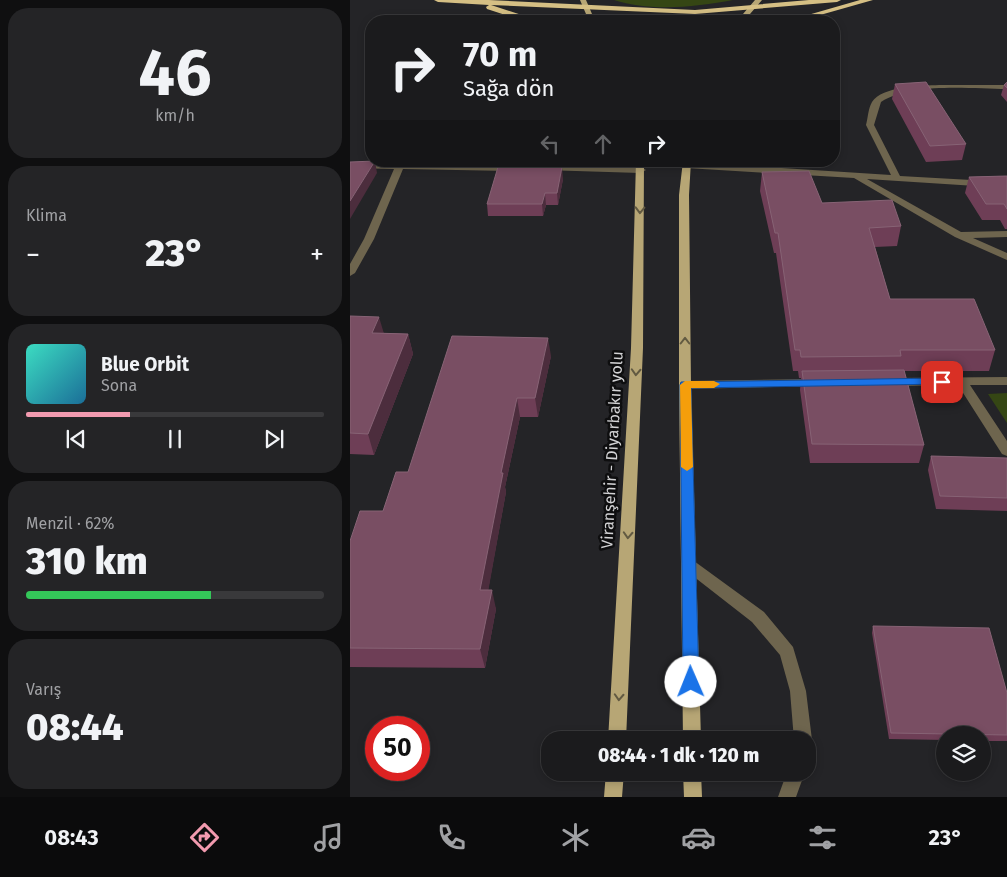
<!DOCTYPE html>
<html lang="tr">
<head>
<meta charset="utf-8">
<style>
  body { margin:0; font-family:"Fira Sans",sans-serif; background:#242426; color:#f1f3f6; height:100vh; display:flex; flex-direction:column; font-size:19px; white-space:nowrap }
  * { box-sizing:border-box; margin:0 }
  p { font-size:16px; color:#a0a1a4 }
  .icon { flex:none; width:28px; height:28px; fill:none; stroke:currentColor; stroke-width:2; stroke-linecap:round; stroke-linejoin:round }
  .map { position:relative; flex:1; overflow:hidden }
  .details { display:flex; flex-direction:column; gap:8px; padding:8px; background:#0f0f10; width:350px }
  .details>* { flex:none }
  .top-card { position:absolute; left:15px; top:15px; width:475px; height:152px; border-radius:20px; box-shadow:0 2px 8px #0003,0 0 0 1px #39393b; background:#1b1b1d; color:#f1f3f6; overflow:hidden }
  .fabs { position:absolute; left:586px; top:726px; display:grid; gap:10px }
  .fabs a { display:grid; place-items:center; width:55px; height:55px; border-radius:50%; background:#1b1b1d; box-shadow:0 2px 8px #0003,0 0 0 1px #39393b; font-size:25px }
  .speed { position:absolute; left:15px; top:716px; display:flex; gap:10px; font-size:25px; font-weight:700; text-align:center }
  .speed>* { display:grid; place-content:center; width:65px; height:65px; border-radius:50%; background:#1b1b1d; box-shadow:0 2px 8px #0003,0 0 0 1px #39393b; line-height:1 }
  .speed .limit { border:8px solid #d22; background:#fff; color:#111 }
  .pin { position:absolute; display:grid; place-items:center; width:42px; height:42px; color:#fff; margin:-21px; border-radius:10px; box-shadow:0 2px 8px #0006 }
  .me { position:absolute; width:55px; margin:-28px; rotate:359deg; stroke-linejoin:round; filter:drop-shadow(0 0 4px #0008) }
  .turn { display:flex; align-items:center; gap:18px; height:105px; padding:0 15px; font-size:22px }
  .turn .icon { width:65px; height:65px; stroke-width:2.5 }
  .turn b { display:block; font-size:35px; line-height:42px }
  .lanes { display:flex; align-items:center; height:48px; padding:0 15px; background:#0003; justify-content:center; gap:25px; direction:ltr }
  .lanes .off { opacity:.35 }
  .big { font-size:38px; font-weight:800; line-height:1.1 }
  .details .tile { flex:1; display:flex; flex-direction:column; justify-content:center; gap:8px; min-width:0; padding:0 18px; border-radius:20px; background:#242426 }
  .details .dial { align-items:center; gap:0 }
  .dial b { font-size:65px; line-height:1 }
  .song { display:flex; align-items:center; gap:15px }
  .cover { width:60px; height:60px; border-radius:8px; background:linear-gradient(135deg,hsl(170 70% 55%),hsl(200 70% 35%)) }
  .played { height:5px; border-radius:2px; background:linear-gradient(90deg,#f29aaf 35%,#39393b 35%) }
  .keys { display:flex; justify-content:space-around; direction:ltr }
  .heat { display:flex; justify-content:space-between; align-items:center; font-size:28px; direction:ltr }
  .charge { height:8px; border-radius:4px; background:linear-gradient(90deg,#34c759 62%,#39393b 0) }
  .trip { position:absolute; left:191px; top:731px; width:275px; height:50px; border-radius:20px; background:#1b1b1d; box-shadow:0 2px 8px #0003,0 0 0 1px #39393b; font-weight:800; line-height:50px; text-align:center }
  .tab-bar { display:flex; height:80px; justify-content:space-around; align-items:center; background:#0b0b0c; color:#a0a1a4 }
  .tab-bar .icon { width:35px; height:35px }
  .tab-bar .active { color:#f29aaf }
  .tab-bar b { font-size:22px; color:#f1f3f6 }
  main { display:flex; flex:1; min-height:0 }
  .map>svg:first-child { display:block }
  .green { fill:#354614 }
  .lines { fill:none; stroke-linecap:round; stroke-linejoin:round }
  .minor { fill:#6e654e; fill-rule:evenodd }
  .major { fill:#b7a675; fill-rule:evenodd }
  .highway { fill:#d5bf84; fill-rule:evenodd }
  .wall { fill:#6e3e56 }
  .shaded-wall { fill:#4c2d3d }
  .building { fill:#794e63; stroke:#876375 }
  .oneway { stroke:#625a42 }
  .route { fill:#1a73e8; stroke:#114b97 }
  .slow { fill:#f59e0b }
  .labels { text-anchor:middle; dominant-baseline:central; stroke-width:5; stroke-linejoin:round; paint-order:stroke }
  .street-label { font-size:16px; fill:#d3d3d5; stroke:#0e0e0f }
</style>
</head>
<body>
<main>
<section class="details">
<div class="tile dial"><b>46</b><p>km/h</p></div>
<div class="tile"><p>Klima</p>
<div class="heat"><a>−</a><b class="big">23°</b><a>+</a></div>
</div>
<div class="tile">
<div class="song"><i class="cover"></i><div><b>Blue Orbit</b><p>Sona</p></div></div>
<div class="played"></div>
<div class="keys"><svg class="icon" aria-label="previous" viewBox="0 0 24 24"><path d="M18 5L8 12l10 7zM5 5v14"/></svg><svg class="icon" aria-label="pause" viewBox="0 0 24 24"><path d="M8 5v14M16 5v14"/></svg><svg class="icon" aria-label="next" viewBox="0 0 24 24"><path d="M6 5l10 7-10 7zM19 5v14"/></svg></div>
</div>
<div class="tile"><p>Menzil · 62%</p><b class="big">310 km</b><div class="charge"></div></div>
<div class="tile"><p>Varış</p><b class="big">08:44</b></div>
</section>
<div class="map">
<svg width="657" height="797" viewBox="0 0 657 797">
  <rect width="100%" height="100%" fill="#242427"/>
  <!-- green -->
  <path class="green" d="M264 0H383C346 7 300 12 264 0Z
    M657 393V423L638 394Z"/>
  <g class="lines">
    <!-- minor -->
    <path class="minor" d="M589 85H657V89C621 89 562 82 531 102L524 125 550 176 657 182V188L517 179 611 232 657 231V237L623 238 657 253V260L605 237 504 178 336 168 331 165 336 162 541 175 516 125C518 118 518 109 522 102 532 86 572 86 589 85Z
      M0 162 163 165 168 168 163 171 53 169 24 239 5 273 0 276V264L14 239 44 169 0 168Z
      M196 165 291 167 296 170 291 173 193 170 191 168Z
      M657 377V385H620L657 441V456L652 454 608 385 542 386 536 382 542 378Z
      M467 379 473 383 471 386 335 389 329 385 335 381Z
      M339 559 344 561 414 612 443 647 456 691 462 740 459 746 458 747V740H444L440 691 430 655 402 622 334 569 332 565 334 561Z
      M437 772H455L446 797H428Z"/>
    <!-- major -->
    <path class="major" d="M230 0H236L245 21H239Z
      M405 0H412L394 21H387Z
      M286 161H294L293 348 276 740H258L281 348Z
      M333 161H341L339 195 341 385 351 740H333L329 385V195Z
      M256 772H274L272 797H254Z
      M333 772H351L352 797H334Z"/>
    <!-- highway -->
    <path class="highway" d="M84 0H139L345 10 459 0H491L487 2 345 14 141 5 184 19 185 21H174L137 9 136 7 139 5 88 2Z
      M510 0H523L449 21H437Z"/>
  </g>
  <!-- wall -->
  <path class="wall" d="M657 82V102L651 95 654 85Z
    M545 84 616 144 612 160 576 162 542 99Z
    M412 172 472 203 551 226 547 246 525 247 540 299 645 350 639 371H554L574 445 569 463H460L450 390 451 378H449L448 371H443L426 253H424L410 191Z
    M657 176V229H655L650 220H632L615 193 619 177Z
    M213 179 208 205H196L193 216H138L137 204Z
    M0 316 34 333 58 334 63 354 24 455 0 454Z
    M201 356 188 417H170L155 487 156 492 138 590 146 609 135 668 0 667V541L33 511 58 472Z
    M581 456 657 458V511L586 509 578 470Z
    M523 626 657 693V741H632V735H595V740L539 739 522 633Z"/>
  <!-- shaded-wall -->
  <path class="shaded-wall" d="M25 161 27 173 0 219V201Z
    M212 167 213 179 208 205 207 193Z
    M195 193 196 205 193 216 192 204Z
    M29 317 35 337 22 333Z
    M58 334 63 354 24 455 18 434Z
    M198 338 201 356 188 417 185 398Z
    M167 398 170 417 155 487 156 492 135 609 130 590 151 473Z
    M142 590 146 609 135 668 130 649Z"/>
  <!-- building -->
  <path class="building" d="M576 82 616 144 580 146 545 84Z
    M657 82V88L654 85Z
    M25 161 0 201V162Z
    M148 167H212L207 193H195L192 204H137Z
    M459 171 472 203 542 200 551 226 519 228 540 299H624L645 350H550L551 356 451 357 450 350H445L428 233H425L412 172Z
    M657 176V209L654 204H636L619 177Z
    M0 316 29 317 22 333 58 334 18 434 0 433Z
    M102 336 198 338 185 398H167L151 473H153L130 590H142L130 649 0 648V541L10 511H33L46 472H58Z
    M554 370 574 445 462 444 452 371Z
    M581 456 657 458V498L590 496Z
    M523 626 639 628 657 693V735L541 733Z"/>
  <!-- one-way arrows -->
  <defs><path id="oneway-chevron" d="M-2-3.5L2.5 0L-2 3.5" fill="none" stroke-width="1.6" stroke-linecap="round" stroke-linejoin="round" transform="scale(1.25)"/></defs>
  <g class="oneway">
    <use href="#oneway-chevron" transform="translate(290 210) rotate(91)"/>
    <use href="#oneway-chevron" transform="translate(335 341) rotate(-90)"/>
    <use href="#oneway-chevron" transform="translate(286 372) rotate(93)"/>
    <use href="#oneway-chevron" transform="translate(278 535) rotate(93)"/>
    <use href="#oneway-chevron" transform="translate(269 697) rotate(93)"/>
  </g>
  <!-- route -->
  <path class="route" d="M592 378 596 379 598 382 596 384 341 388 349 682 346 687 341 689 336 687 333 682 330 385 331 382Z"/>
  <!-- slow -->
  <path class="slow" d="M335 381H364L370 384 364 388H341L343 467 337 471 331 467 330 385Z"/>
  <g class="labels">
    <!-- street labels -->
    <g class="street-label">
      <text transform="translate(262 450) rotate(-87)">Viranşehir - Diyarbakır yolu</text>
    </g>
  </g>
</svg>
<div class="fabs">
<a><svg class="icon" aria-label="layers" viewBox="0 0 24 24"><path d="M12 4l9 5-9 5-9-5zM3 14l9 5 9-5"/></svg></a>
</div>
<div class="speed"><div class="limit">50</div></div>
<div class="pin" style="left:592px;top:382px;background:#d93025"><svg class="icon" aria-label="arrive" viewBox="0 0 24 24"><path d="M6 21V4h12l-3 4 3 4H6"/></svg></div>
<svg class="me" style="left:341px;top:682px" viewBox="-20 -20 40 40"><circle r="19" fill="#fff"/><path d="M0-13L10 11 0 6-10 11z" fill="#1a73e8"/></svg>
<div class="trip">08:44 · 1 dk · 120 m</div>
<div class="top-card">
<div class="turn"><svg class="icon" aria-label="right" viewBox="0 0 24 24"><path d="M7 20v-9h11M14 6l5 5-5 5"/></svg><div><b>70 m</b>Sağa dön</div></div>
<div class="lanes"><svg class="icon off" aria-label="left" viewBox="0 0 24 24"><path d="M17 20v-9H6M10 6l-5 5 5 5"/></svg><svg class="icon off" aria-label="ahead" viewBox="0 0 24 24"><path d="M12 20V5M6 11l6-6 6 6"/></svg><svg class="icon" aria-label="right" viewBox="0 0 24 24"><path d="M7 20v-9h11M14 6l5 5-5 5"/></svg></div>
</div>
</div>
</main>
<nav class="tab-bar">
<b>08:43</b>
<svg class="icon active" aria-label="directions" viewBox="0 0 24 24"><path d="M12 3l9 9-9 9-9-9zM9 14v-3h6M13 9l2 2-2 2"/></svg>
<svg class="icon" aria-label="music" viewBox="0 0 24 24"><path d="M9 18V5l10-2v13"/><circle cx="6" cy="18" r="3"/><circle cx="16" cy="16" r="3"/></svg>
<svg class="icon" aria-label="phone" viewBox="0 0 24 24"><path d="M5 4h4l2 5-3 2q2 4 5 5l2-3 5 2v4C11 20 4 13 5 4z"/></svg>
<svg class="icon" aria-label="climate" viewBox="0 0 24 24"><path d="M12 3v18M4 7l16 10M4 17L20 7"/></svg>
<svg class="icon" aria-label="car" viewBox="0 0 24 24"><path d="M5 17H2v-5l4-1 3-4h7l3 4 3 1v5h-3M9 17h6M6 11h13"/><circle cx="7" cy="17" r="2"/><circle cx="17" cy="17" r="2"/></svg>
<svg class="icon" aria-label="filters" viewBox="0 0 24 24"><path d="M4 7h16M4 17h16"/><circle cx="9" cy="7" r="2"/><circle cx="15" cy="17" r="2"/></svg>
<b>23°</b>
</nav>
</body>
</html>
